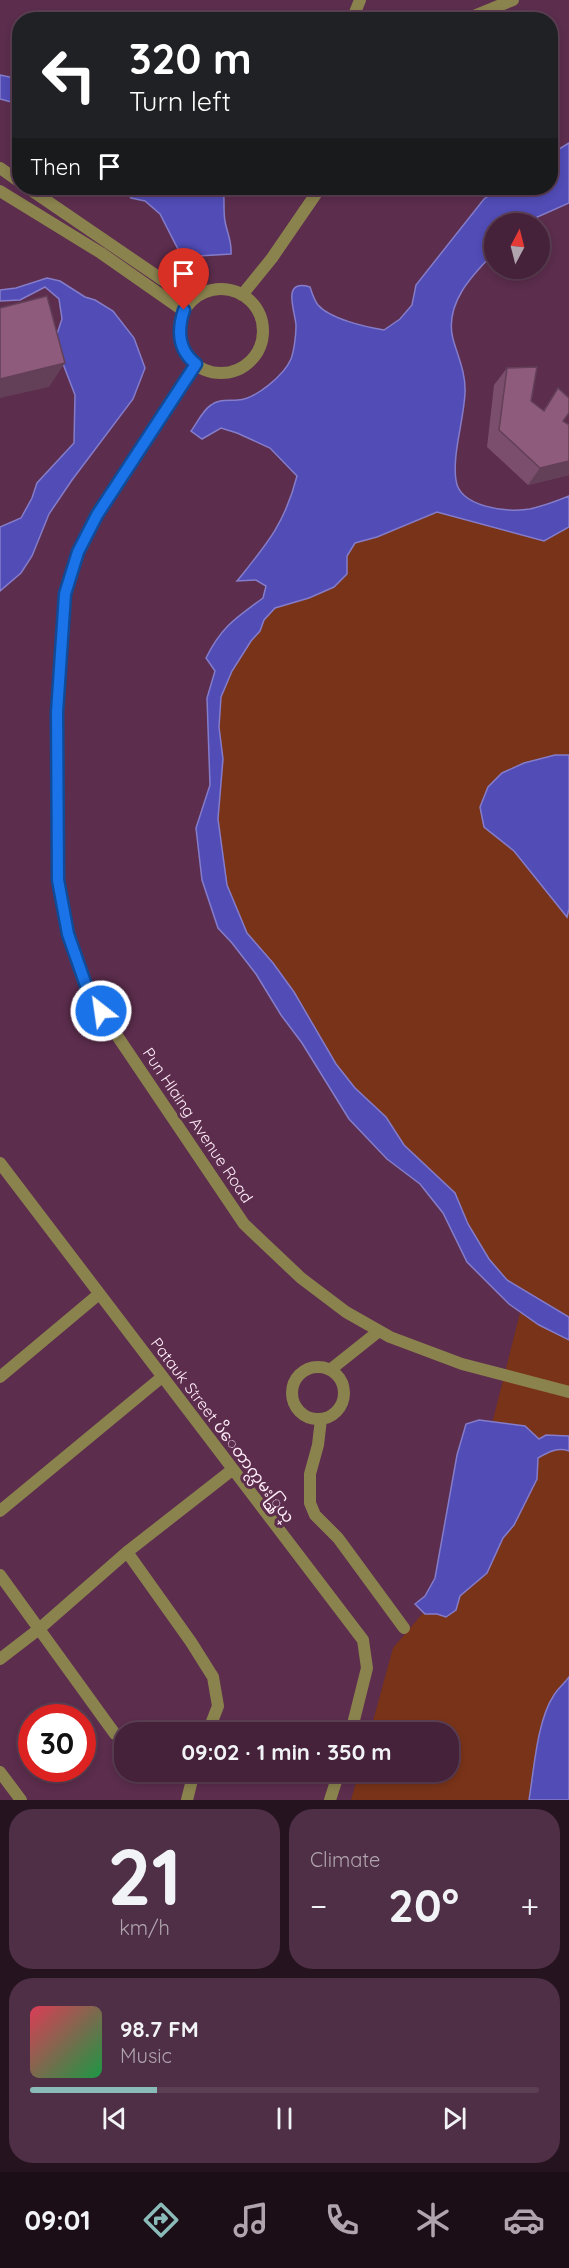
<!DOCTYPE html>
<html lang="en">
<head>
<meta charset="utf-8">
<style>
  body { margin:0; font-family:Quicksand,"Noto Sans Myanmar",sans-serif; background:#4f2f45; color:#f1f3f6; height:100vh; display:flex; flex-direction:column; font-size:22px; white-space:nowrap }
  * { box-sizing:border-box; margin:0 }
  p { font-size:20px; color:#b0a4af }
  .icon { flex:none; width:33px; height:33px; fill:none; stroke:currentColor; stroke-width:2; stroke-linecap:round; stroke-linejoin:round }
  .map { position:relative; height:1800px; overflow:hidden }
  .sheet { display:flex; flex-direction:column; gap:9px; padding:9px; background:#261320; flex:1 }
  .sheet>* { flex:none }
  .banner { position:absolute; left:12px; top:12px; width:546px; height:183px; border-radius:24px; box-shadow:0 3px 9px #0003,0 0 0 2px #5d3f54; background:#202124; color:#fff; overflow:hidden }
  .needle { width:39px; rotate:7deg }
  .controls { position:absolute; left:484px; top:213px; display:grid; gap:12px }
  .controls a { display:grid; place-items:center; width:66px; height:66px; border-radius:50%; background:#45223a; box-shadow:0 3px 9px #0003,0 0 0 2px #5d3f54; font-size:30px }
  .speed { position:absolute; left:18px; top:1704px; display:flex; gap:12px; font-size:30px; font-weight:700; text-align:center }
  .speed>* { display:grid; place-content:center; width:78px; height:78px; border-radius:50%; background:#45223a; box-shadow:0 3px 9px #0003,0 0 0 2px #5d3f54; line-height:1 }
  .speed .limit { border:9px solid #d22; background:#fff; color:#111 }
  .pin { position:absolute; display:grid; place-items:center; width:51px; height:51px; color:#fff; margin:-62px -26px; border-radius:50% 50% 50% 0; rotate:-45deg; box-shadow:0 0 6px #0007 }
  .pin .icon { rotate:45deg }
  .me { position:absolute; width:66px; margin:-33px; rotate:330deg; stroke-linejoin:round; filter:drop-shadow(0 0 4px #0008) }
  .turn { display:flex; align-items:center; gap:21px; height:126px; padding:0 18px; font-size:27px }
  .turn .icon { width:78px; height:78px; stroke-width:2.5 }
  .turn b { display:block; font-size:42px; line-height:51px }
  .then { display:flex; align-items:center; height:57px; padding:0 18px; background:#0003; gap:12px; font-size:22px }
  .big { font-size:45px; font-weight:700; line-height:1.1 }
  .sheet .card { flex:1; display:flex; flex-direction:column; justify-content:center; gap:9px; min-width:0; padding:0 21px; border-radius:24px; background:#4f2f45 }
  .sheet .dial { align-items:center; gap:0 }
  .dial b { font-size:78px; line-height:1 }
  .song { display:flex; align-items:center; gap:18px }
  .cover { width:72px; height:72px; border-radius:9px; background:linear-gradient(135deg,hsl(350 70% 55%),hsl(140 70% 35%)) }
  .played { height:6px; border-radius:3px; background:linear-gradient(90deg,#8bbbb9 25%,#5d3f54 25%) }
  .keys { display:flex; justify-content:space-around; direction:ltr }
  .heat { display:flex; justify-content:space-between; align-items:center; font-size:33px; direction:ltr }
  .sheet .tiles { flex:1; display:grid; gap:9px; grid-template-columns:1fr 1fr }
  .card:last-child { grid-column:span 2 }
  .trip { position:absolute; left:114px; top:1722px; width:345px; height:60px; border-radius:24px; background:#45223a; box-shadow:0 3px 9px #0003,0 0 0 2px #5d3f54; font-weight:700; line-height:60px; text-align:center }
  .menu { display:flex; height:96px; justify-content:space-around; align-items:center; background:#1c0e17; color:#b0a4af }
  .menu .icon { width:42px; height:42px }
  .menu .selected { color:#8bbbb9 }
  .menu b { font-size:27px; color:#f1f3f6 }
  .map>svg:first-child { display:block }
  .green { fill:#793318 }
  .water { fill:#514cb6; stroke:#857cca; stroke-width:1.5 }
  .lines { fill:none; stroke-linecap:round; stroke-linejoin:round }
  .street { stroke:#8b834e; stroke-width:12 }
  .wall { fill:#7a4e6c }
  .shaded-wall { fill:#634058 }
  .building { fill:#8e5b7d; stroke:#634058; stroke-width:1.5 }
  .route-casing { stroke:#114b97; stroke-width:15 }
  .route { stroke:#1a73e8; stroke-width:10 }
  .labels { text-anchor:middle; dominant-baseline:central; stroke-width:6; stroke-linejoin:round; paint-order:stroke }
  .street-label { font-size:16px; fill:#feecf7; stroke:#5c2d4d }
</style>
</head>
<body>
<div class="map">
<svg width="569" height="1800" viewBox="0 0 569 1800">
  <rect width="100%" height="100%" fill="#5c2d4d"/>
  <!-- green -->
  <path class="green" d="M327 494 537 523 569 512V1755L558 1800H351L359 1772H448V1732H370L393 1648 453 1578 523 1301 481 1266 435 1192 359 1108 232 926 208 840 213 702Z"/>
  <!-- water -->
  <path class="water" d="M0 75 19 79V104L0 99Z
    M569 143V203L524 223 495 224V252C472 275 444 304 453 339 458 357 466 373 465 393 464 419 452 455 456 480 459 507 507 513 530 509 543 506 557 501 569 496V527L544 541 437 512 377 537 355 543 347 556V574L334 587 309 598 275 608 264 620 260 631 251 641 232 671 221 697 219 727 223 759 218 819 227 885 247 933 273 963 294 992 336 1064 355 1088 386 1117 404 1145 455 1193 468 1224 489 1259 507 1280 569 1317V1340L539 1325 509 1304 467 1262 443 1213 420 1184 387 1159 349 1119 302 1043 281 1015 256 974 232 943 218 928 202 880 196 828 210 785 207 698 215 671 206 658C222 626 236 618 263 598L266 586 256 580 237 581C267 544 285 523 297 476L270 448 237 433 221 428 202 439 191 431C197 423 203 410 211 405 219 399 228 401 238 400 256 399 284 375 291 359 294 351 296 335 296 326 296 313 280 278 310 287 312 293 314 300 318 305 330 319 366 327 384 330L400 319 412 305 416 285 484 199 500 188H550L551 154Z
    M124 188H223C225 199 223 210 225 221 227 233 232 241 231 254L182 257 160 214 145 201 131 198Z
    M47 278 60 281 85 297 95 300 113 311 134 338 145 368 133 399 72 480 49 514 32 556 21 573 0 591V527L21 518 32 498 37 483 74 443 75 395 60 356 56 337 62 319 59 299 45 287 20 300 0 301V290L16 288Z
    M555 755H569V909L567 917 514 851 484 827 480 807 488 787 502 773 524 763Z
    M479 1420 525 1426 539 1439 546 1435 569 1436V1451C558 1447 548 1452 538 1458L537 1479 514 1525 503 1538 487 1573 460 1596 456 1610 446 1617 437 1614H425L415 1604 425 1596 435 1578 457 1455 466 1424Z
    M569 1677V1800H529C534 1770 537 1720 554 1695 558 1688 565 1683 569 1677Z"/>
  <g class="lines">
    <!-- street -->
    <path class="street" d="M352 20 360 0
      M464 20 513 0
      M0 168 20 182
      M28 188 192 300
      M0 191 101 253 184 311
      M179 331a42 42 0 1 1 84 0a42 42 0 1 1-84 0Z
      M242 295 272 258 320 188
      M196 364 97 515 78 552 65 594 57 712 58 880 68 934 89 994 244 1224 301 1278 346 1312 390 1337 462 1364 569 1392
      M0 1163 363 1640 367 1668 351 1732
      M292 1393a26 26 0 1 1 52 0a26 26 0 1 1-52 0Z
      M330 1370 379 1331
      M0 1377 99 1294
      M321 1419 318 1445 310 1474V1503L315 1515 338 1538 404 1628
      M0 1511 162 1377
      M127 1552 191 1642 213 1677 218 1706 208 1732
      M0 1575 115 1734 124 1738
      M0 1659 39 1629 127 1552 232 1470
      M0 1772 21 1800
      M187 1800 194 1772
      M330 1800 339 1772"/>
  </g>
  <!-- wall -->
  <path class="wall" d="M507 368 531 401 543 411 558 388 563 421 569 425V475L528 485 487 447 494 385Z"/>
  <!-- shaded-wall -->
  <path class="shaded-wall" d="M65 363 49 387 0 398V379Z
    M569 461V475L528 485 540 468Z"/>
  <!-- building -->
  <path class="building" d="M47 296 65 363 0 379V308Z
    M537 367 531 401 544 411 558 388 569 398V413L563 421 569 425V461L540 468 499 430 507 368Z"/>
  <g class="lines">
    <!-- route casing -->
    <g class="route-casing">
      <path id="route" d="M101 1011 89 994 68 934 58 880 57 712 65 594 78 552 97 515 196 364C178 350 177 331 184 310"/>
    </g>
    <!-- route -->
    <use href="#route" class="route"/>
  </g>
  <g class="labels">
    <!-- street labels -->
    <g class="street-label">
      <text transform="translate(198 1125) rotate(56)">Pun Hlaing Avenue Road</text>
      <text transform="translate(223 1430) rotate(53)">Patauk Street ပိေတာက္လမး္သြယ္</text>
    </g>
  </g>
</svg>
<div class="controls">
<a><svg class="needle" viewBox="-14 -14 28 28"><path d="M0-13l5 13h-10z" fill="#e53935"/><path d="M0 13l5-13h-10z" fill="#b0a4af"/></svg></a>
</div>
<div class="speed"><div class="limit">30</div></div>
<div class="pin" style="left:184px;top:310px;background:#d93025"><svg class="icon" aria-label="arrive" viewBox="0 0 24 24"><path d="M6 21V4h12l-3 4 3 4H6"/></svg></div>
<svg class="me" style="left:101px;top:1011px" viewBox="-20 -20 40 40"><circle r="17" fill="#1a73e8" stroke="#fff" stroke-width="3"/><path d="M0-11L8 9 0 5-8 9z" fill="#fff"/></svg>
<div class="trip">09:02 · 1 min · 350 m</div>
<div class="banner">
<div class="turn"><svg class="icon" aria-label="left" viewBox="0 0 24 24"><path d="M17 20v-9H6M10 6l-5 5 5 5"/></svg><div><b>320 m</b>Turn left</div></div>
<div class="then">Then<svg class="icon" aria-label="arrive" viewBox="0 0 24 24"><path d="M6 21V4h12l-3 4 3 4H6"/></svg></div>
</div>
</div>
<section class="sheet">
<div class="tiles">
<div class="card dial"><b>21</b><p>km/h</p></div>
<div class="card"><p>Climate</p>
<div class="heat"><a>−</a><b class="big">20°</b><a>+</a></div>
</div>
<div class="card">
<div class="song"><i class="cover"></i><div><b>98.7 FM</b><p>Music</p></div></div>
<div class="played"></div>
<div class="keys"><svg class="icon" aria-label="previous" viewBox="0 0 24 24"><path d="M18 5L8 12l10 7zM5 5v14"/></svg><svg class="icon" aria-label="pause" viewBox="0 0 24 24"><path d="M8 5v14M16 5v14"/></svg><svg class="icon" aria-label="next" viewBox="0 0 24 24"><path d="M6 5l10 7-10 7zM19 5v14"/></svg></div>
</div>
</div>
</section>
<nav class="menu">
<b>09:01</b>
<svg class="icon selected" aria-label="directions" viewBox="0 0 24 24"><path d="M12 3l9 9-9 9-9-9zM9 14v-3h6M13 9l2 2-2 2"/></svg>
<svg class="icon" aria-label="music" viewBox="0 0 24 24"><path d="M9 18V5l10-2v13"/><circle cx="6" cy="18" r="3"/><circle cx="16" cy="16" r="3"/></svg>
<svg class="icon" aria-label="phone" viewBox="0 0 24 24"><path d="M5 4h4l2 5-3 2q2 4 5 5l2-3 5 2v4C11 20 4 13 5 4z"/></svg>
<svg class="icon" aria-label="climate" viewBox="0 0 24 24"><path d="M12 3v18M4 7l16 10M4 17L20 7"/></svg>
<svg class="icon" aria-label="car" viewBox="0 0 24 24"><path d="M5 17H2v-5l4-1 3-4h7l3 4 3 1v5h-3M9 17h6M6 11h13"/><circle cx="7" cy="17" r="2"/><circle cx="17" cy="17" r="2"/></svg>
</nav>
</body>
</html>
